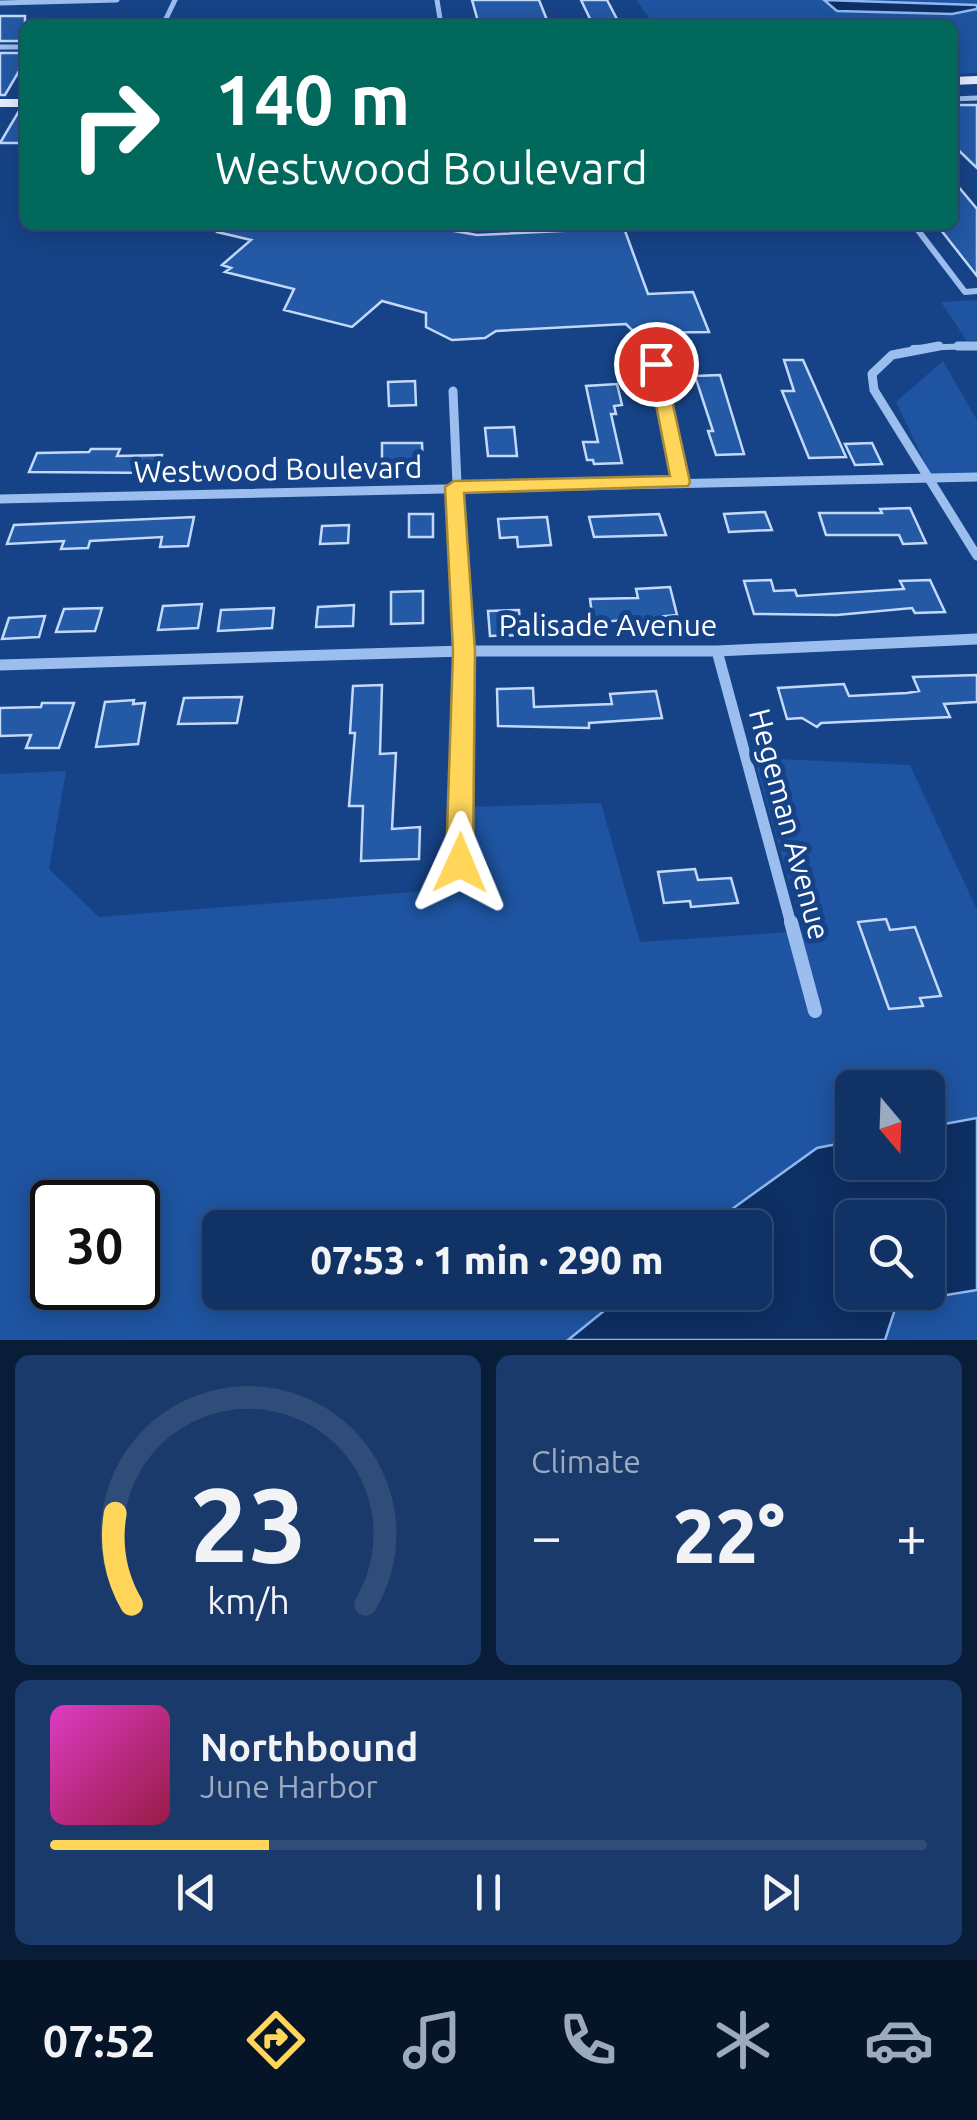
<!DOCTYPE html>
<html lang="en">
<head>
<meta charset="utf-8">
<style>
  body { margin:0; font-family:Ubuntu,sans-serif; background:#193a6b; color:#f1f3f6; height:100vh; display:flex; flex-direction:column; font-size:38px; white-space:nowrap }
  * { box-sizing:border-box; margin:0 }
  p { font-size:32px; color:#9caabf }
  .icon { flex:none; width:55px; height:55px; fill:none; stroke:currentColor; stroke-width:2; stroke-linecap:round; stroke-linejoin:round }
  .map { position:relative; height:1340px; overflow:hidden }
  .details { display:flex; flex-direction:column; gap:15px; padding:15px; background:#091c38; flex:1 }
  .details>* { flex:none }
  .top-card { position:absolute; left:20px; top:20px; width:938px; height:210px; border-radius:15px; box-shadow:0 5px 25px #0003,0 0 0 2px #304d79; background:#00695c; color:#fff; overflow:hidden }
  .needle { width:65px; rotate:161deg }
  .buttons { position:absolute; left:835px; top:1070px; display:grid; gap:20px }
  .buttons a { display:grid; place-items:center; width:110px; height:110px; border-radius:15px; background:#103265; box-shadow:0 5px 25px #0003,0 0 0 2px #304d79; font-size:50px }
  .speed { position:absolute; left:30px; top:1180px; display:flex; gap:20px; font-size:50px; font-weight:700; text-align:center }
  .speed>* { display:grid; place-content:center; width:130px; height:130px; border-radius:50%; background:#103265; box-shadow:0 5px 25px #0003,0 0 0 2px #304d79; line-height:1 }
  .speed .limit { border:5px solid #111; border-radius:15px; background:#fff; color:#111 }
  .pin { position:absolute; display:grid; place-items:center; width:85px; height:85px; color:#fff; margin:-42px; border:5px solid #fff; border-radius:50%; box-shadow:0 2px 10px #0007 }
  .me { position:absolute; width:110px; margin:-55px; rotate:1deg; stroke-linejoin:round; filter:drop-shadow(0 0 8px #0008) }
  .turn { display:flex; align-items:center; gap:35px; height:210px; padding:0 30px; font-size:45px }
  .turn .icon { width:130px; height:130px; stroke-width:2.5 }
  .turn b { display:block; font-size:70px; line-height:85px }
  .big { font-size:75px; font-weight:800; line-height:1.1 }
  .details .card { flex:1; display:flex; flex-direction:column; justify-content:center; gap:15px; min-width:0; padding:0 35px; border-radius:15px; background:#193a6b }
  .details .dial { align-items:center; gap:0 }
  .dial svg { height:260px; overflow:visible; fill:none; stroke:#304d79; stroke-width:7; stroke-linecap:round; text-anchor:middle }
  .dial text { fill:#f1f3f6; stroke:none }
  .song { display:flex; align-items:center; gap:30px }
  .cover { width:120px; height:120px; border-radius:15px; background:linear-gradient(135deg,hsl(310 70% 55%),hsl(340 70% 35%)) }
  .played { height:10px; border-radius:5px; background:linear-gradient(90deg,#ffd65a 25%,#304d79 25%) }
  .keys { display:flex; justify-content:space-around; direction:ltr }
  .heat { display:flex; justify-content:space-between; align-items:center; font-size:55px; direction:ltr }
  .details .tiles { flex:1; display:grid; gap:15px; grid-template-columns:1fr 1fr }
  .card:last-child { grid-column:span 2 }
  .trip { position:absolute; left:202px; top:1210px; width:570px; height:100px; border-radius:15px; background:#103265; box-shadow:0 5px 25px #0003,0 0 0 2px #304d79; font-weight:800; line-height:100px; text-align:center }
  .dock { display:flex; height:160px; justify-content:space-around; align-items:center; background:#061428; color:#9caabf }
  .dock .icon { width:70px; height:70px }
  .dock .selected { color:#ffd65a }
  .dock b { font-size:45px; color:#f1f3f6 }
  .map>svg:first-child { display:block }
  .green { fill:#1e54a1; fill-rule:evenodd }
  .water { fill:#0e2f64; stroke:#8fb8f1; stroke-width:2.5; fill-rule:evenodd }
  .building { fill:#2459a6; stroke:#c2d9fa; stroke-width:2.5 }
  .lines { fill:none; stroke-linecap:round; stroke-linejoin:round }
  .street-far4 { stroke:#9cbeee; stroke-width:5 }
  .street-far3 { stroke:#9cbeee; stroke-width:6 }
  .street-far2 { stroke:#9cbeee; stroke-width:9 }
  .street-far1 { stroke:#9cbeee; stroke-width:11 }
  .street { stroke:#9cbeee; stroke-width:14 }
  .primary { fill:#e4edff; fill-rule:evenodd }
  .route { fill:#ffd65a; stroke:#a68b3a; stroke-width:2.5 }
  .labels { text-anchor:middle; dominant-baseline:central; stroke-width:10; stroke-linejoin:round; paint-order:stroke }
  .street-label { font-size:30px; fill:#fff; stroke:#164387 }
</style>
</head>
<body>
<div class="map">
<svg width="977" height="1340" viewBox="0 0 977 1340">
  <rect width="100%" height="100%" fill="#164387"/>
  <!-- green -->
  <path class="green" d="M636 0H977V73L953 74 952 25H654Z
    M977 300V340L967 341 941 302Z
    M943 361 977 420V480L934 482 896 402Z
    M754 758 910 765 977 910V1340H0V774L66 771 49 869 99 917 463 888 466 807 601 803 640 942 803 931ZM852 1088H928V1162H852ZM52 1202H138V1288H52ZM852 1218H928V1292H852ZM220 1228H755V1292H220Z"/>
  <!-- water -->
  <path class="water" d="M824 0 977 5V9L952 14 837 11Z
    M977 1118V1290L897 1303 885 1340H568L626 1293 755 1292V1228L707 1227 817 1148 852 1141V1162H928V1127ZM852 1218H928V1292H852Z"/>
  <!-- building -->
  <path class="building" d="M472 0H539L549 25H479Z
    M581 0H607L620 25H593Z
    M0 16H25V41H0Z
    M0 53H25V61L5 95H0Z
    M952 105H977V168L952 144Z
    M19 111H25V143H0Z
    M952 179 977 209V276L937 225H952Z
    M218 225H420L477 235 624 228 648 294 693 292 709 332 635 333 626 324 496 331 485 338 452 340 426 327V313L382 301 352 327 284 310 294 289 225 272 231 268 222 265 251 240 217 232Z
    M784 360H803L846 457 809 458 782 391H794Z
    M720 375 744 454 716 455 708 431H713L695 376Z
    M415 381 416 405 389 406 388 382Z
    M617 384 622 405 614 406 616 414H611L622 463 594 464 593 460H587L583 442H598L586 386Z
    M514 427 517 456H488L485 428Z
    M382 443H422L423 465H382Z
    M872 443 882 464 855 465 845 444Z
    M91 449H120L117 456 162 455 158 473 29 472 37 453 89 452Z
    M910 508 926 543 903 544 899 535H826L819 513H882L880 509Z
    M765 512 772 530 729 532 724 514Z
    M409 514H433V537H409Z
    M659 514 666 535 594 537 589 517Z
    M194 517 188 546 160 547 162 537 90 541 88 548 61 549 64 541 7 544 14 525Z
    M547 517 551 545 518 547 517 537 500 538 498 519Z
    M349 525 348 543 320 544 322 526Z
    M771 580 774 591 795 590 797 596 904 589 900 581 930 580 945 612 915 613 912 608 837 615 754 614 744 581Z
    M670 587 677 615 593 623 590 599 638 598 636 589Z
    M423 591V623L391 624V592Z
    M202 604 198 628 158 630 163 606Z
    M354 605 353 626 316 627 318 607Z
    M102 608 95 631 56 632 64 609Z
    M274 608 272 628 218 631 221 610Z
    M519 610 521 635 490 636 488 611Z
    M45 616 39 637 2 639 9 618Z
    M977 675V702L944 704 950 717 821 723 817 727 802 718 787 719 778 688 844 684 849 696 907 693 919 691 913 677Z
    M382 685 380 754 396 753 392 829 420 827 419 859 361 861 363 806H349L355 733H350L353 686Z
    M533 688 534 707 612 704 610 694 656 691 662 718 589 723V728L498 726 497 689Z
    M242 697 237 723 178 724 184 698Z
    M134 700 133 704 145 703 138 744 96 747 105 702Z
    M42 703H74L59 748H26L31 735 0 736V708L41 707Z
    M695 869 698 880 731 878 738 903 691 907 690 901 664 903 658 872Z
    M886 919 890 930 915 927 941 996 920 998 923 1006 889 1009 858 922Z"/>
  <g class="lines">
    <!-- street-far4 -->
    <path class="street-far4" d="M437 0 441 25
      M0 3 117 0
      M163 25 175 0
      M0 47H25
      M952 99 977 98"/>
    <!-- street-far3 -->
    <path class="street-far3" d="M914 225 965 292 977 291
      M913 348 977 346"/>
    <!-- street-far2 -->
    <path class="street-far2" d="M939 346 892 355 872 374 874 390 977 556
      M958 346H977
      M656 364 681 482
      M453 391 462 600
      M0 499 977 477"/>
    <!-- street-far1 -->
    <path class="street-far1" d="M717 651 791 924
      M0 665 464 651H717L977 639
      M460 863 462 598"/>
    <!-- street -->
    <path class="street" d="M791 922 815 1011"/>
    <!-- primary -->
    <path class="primary" d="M977 76V84L952 85V77Z
      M0 99H25V107H0Z"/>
  </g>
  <!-- route -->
  <path class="route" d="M656 359 664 364 690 482 688 486 464 493 475 651 473 863 469 872 460 875 450 872 446 863 453 651 445 487 454 481 670 476 648 364Z"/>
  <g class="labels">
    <!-- street labels -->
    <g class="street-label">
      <text transform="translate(278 469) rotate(-1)">Westwood Boulevard</text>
      <text x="608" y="625">Palisade Avenue</text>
      <text transform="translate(790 824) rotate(75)">Hegeman Avenue</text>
    </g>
  </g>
</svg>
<div class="buttons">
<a><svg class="needle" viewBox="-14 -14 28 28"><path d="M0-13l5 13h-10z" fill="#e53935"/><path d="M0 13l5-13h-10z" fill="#9caabf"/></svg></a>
<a><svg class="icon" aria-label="search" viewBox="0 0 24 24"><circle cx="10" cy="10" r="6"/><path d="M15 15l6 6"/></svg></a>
</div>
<div class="speed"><div class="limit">30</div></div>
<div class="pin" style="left:656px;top:364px;background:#d93025"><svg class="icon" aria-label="arrive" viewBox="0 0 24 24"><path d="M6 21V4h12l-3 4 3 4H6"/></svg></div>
<svg class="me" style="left:460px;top:863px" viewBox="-20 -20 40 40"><path d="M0-17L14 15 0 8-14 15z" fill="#ffd65a" stroke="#fff" stroke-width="4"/></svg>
<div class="trip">07:53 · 1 min · 290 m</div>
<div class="top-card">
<div class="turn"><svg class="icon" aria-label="right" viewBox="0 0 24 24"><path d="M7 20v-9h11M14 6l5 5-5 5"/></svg><div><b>140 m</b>Westwood Boulevard</div></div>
</div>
</div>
<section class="details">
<div class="tiles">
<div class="card dial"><svg viewBox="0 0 100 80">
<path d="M14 69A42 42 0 1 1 86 69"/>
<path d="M14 69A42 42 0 0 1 9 41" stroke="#ffd65a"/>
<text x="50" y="56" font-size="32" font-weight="700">23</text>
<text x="50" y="72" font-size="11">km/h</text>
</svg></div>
<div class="card"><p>Climate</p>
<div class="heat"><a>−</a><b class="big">22°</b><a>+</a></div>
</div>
<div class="card">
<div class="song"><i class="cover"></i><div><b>Northbound</b><p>June Harbor</p></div></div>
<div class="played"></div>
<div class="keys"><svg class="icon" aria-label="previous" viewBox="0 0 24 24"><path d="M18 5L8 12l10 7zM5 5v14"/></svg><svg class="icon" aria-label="pause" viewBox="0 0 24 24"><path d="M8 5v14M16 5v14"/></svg><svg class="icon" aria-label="next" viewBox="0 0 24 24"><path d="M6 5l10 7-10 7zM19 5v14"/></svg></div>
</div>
</div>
</section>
<nav class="dock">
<b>07:52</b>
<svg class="icon selected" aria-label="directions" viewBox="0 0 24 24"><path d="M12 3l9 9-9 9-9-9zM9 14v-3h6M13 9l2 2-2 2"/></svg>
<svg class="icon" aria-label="music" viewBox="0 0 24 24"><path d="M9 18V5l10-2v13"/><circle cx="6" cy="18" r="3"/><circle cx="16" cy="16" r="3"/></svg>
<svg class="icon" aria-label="phone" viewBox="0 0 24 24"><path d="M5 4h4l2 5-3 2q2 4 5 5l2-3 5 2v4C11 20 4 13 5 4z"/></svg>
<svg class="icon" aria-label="climate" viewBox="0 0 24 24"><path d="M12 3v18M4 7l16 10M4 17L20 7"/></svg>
<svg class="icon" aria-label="car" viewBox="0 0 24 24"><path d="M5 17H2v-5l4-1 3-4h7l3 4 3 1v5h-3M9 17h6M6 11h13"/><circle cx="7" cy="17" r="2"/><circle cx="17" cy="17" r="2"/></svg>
</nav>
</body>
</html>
